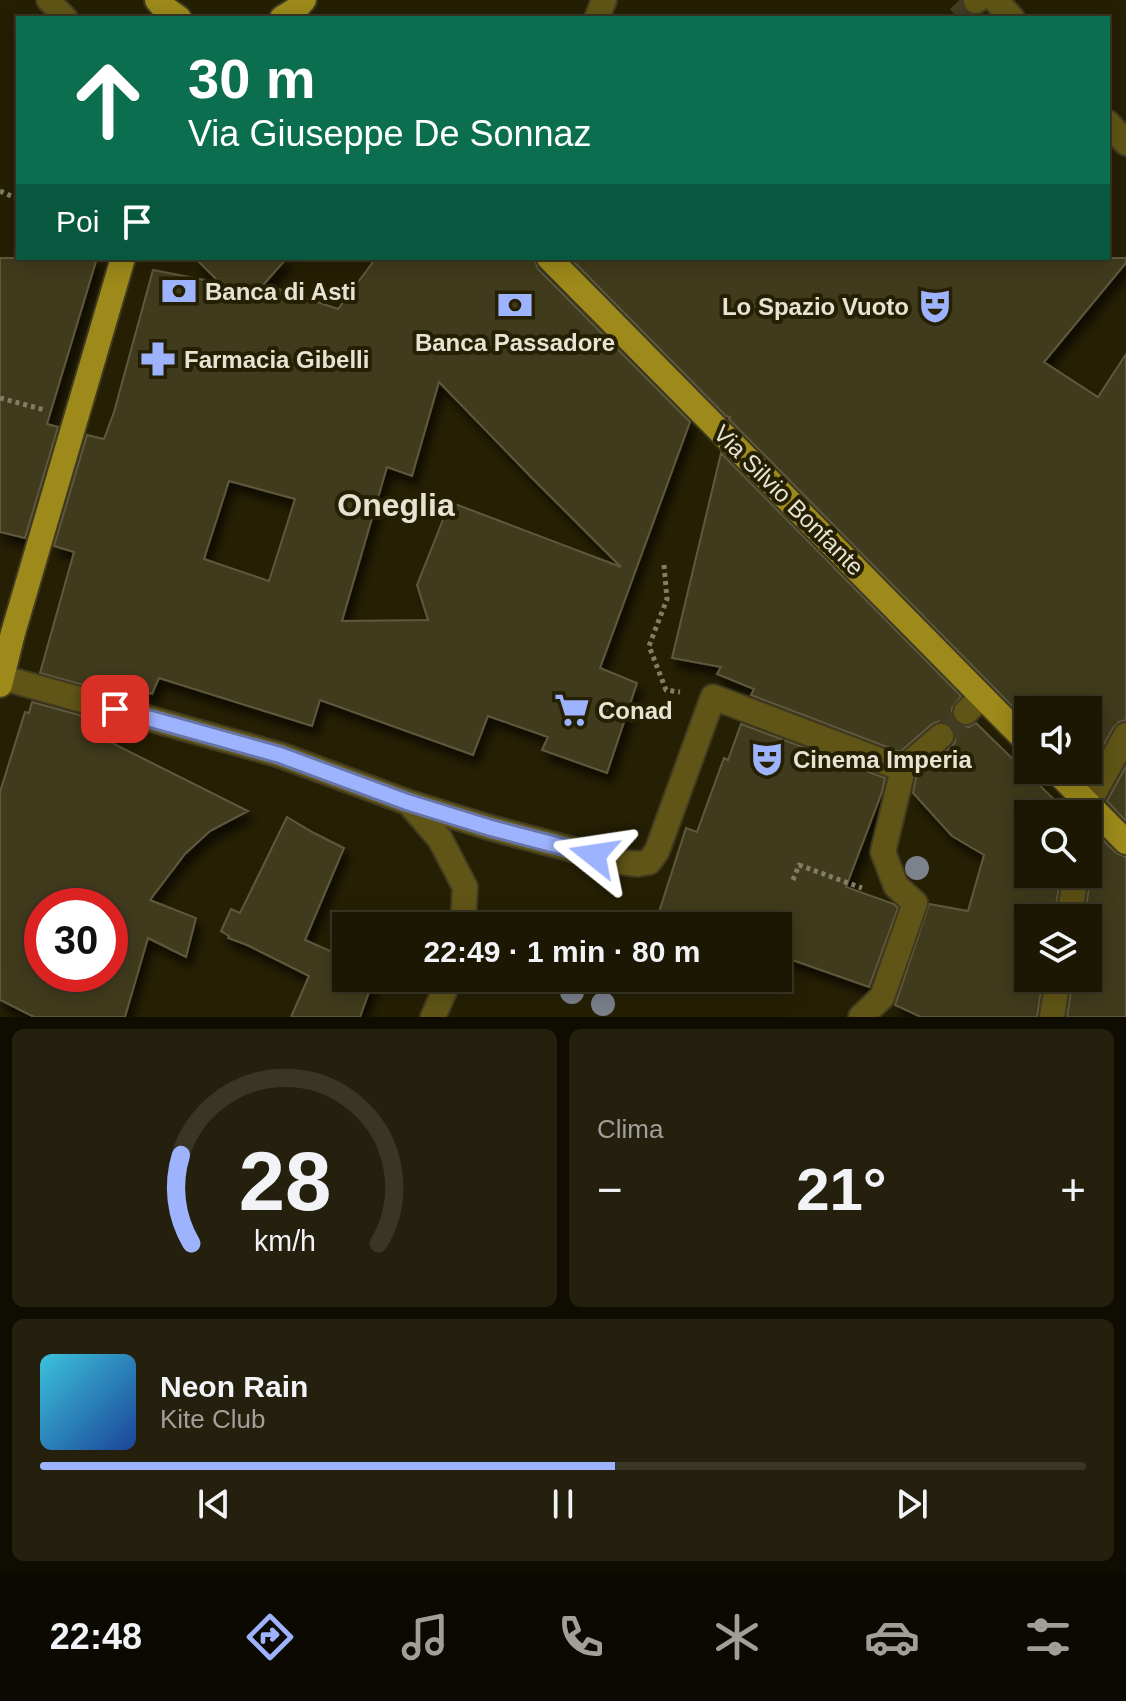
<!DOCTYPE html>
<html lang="it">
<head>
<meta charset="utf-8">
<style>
  body { margin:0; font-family:Arial,sans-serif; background:#25200d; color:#f1f3f6; height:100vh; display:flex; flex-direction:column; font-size:30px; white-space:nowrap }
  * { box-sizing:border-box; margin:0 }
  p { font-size:26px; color:#a09f9a }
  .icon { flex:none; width:44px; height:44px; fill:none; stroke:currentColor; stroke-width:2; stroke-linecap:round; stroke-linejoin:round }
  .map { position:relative; height:1017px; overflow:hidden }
  .side { display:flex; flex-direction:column; gap:12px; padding:12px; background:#0f0d02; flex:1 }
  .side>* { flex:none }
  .guide { position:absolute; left:16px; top:16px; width:1094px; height:244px; border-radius:0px; box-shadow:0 4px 20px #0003,0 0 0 2px #3a3625; background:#0b6e4f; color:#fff; overflow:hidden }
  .controls { position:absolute; left:1014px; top:696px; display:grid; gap:16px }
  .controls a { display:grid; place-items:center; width:88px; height:88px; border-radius:0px; background:#1c1703; box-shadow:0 4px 20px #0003,0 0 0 2px #3a3625; font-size:40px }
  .speed { position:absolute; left:24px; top:888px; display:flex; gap:16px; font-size:40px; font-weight:700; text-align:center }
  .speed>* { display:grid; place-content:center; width:104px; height:104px; border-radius:50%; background:#1c1703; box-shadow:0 4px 20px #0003,0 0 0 2px #3a3625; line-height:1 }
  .speed .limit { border:12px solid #d22; background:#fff; color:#111 }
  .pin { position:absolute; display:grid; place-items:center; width:68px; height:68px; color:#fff; margin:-34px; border-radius:16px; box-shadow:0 4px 12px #0006 }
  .me { position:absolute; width:88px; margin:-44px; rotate:285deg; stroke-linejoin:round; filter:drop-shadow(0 0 6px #0008) }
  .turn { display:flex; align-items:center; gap:28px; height:168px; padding:0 40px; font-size:36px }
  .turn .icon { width:104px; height:104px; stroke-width:2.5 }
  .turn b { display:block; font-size:56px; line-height:68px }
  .then { display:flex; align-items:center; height:76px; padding:0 40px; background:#0003; gap:16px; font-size:30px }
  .big { font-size:60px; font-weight:800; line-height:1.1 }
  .side .card { flex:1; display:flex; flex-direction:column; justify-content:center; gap:12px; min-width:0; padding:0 28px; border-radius:12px; background:#25200d }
  .side .dial { align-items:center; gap:0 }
  .dial svg { height:208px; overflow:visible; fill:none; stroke:#3a3625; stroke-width:7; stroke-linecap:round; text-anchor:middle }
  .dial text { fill:#f1f3f6; stroke:none }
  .song { display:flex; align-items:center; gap:24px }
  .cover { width:96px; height:96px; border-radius:12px; background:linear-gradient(135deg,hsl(190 70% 55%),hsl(220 70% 35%)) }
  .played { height:8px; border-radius:4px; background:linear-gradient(90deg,#9eb3fd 55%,#3a3625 55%) }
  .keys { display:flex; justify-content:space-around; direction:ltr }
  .heat { display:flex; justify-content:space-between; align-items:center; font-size:44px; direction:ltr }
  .side .tiles { flex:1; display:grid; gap:12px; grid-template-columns:1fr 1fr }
  .card:last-child { grid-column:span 2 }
  .trip { position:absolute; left:332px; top:912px; width:460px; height:80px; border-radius:0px; background:#1c1703; box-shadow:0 4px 20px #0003,0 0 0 2px #3a3625; font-weight:800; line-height:80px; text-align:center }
  .menu { display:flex; height:128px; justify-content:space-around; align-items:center; background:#0b0901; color:#a09f9a }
  .menu .icon { width:56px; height:56px }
  .menu .selected { color:#9eb3fd }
  .menu b { font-size:36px; color:#f1f3f6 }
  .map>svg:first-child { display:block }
  .building { fill:#413b1f; stroke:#5f593d; stroke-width:2; fill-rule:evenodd; filter:url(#shadow) }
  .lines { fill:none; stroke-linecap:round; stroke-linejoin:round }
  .street-tunnel { stroke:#423c23; stroke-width:24; stroke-dasharray:24 12; stroke-linecap:butt }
  .lane-casing { stroke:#403a21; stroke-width:26 }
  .street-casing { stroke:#403a21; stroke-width:28 }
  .primary-casing { stroke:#403a21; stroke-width:28 }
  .path { stroke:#817d67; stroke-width:5; stroke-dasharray:4 4; stroke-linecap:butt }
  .lane { stroke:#605516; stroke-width:22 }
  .street { stroke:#605516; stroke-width:24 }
  .primary { stroke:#9d8a1b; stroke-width:24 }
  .tree { fill:#7c818c }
  .route-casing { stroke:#6774a4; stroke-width:20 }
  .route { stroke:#9eb3fd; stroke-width:14 }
  .labels { text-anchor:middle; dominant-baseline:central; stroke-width:8; stroke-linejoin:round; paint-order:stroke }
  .poi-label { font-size:24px; font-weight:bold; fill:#e6e3d3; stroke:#251f04; text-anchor:start }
  .street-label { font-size:24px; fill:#e6e3d3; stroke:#251f04 }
  .district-label { font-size:32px; font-weight:bold; fill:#e6e3d3; stroke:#251f04 }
</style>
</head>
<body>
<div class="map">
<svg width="1126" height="1017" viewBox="0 0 1126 1017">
  <defs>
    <filter id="shadow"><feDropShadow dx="5" dy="9" stdDeviation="4" flood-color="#0009"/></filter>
  </defs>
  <rect width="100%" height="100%" fill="#251f04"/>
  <!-- building -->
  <path class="building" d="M0 258H97L47 424 58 427 25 538 0 532Z
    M195 258H287L264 284 338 309 376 258H534L538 269 690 422 600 668 637 683 607 773 542 750 548 737 488 716 473 755 320 700 312 726 159 678 152 694 122 684 119 695 40 673 74 552 54 546 87 435 104 439 114 412 153 270 220 283ZM439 382 530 476 621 567 450 502 417 585 428 620 342 621 387 467 412 476ZM229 481 295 499 269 581 204 559Z
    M570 258H1126V263L1044 362 1098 397 1126 354V720L1119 722 1113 728 1088 773V710H1016L729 419 730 417 726 416Z
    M721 453 961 696 952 708V716L956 723 961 726 969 727 976 723 1069 814H1028V874H1061L1054 918H1028V978H1043L1037 1017H921L895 1005 929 904 968 911 984 855 952 836 913 793 916 777 951 747 955 742 956 734 952 726 947 722 939 721 932 724 900 752 751 695 754 689 717 674 721 667 672 658Z
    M32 702 112 724 108 741 248 811 210 831 185 854 150 900 196 918 186 957 148 938 125 1017H34L0 1000V792L25 712 29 713ZM42 906H117L110 933V974H42Z
    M741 724 885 778 882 792 846 887 894 904 898 908 869 987 778 955V926H692L658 915 686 828 697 832 724 758 728 760Z
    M1126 766V821L1107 801Z
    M287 817 314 833 344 848 305 940 346 958V978H374L360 1017H291L309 976 247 945 228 938 229 936 221 931 231 909 240 913Z
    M1088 828H1091L1116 853 1126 857V1017H1067L1073 978H1088V918H1084L1091 876 1088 866Z"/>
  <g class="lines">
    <!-- street-tunnel -->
    <path class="street-tunnel" d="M958 18 976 1
      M941 736 966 712"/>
    <!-- lane casing -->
    <g class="lane-casing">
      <path id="lane" d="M48 0 66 18"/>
    </g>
    <!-- street casing -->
    <g class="street-casing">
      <path id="street" d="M995 0 1012 18
        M976 1 977 0
        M597 18 604 0
        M1108 123 1126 143
        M0 677 280 755 407 802 491 828 620 862 638 864 649 862 657 851 713 697 903 769 941 736
        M966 712 982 697
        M409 803 440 839 465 887 463 926
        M1086 814 1088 804 1126 735
        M1069 918 1076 874
        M433 1017 450 978
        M861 1017 882 997 915 903 896 886 883 852 903 769
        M1052 1017 1058 978"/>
    </g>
    <!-- primary casing -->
    <g class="primary-casing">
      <path id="primary" d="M157 0 162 6 179 18
        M282 18 295 10 304 0
        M549 258 1028 743
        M0 685 13 633 123 258
        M1055 770 1126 842"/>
    </g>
    <!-- path -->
    <path class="path" d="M0 191 18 199
      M0 398 45 410
      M664 565 667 599 649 646 666 690 680 692
      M793 880 799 865 862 888"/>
    <!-- lane -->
    <use href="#lane" class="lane"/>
    <!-- street -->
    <use href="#street" class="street"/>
    <!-- primary -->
    <use href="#primary" class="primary"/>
  </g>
  <!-- trees -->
  <g class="tree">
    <circle cx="917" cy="868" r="12"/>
    <circle cx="572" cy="992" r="12"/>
    <circle cx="603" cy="1004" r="12"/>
  </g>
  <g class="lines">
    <!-- route casing -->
    <g class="route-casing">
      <path id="route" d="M115 709 280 755 407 802 491 828 594 855"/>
    </g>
    <!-- route -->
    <use href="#route" class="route"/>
  </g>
  <!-- icons -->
  <defs>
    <g id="bank-bare" transform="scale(2.76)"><path d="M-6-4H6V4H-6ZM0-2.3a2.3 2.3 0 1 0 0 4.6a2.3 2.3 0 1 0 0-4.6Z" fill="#9eb3fd" stroke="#251f04" stroke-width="2.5" paint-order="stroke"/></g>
    <g id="theatre-bare" transform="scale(2.76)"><path d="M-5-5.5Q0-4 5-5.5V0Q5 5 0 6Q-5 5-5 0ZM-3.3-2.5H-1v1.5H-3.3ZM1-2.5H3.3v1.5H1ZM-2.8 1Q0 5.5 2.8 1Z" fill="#9eb3fd" stroke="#251f04" stroke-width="2.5" paint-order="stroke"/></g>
    <g id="pharmacy-bare" transform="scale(2.76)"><path d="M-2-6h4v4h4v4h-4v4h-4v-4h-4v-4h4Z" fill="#9eb3fd" stroke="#251f04" stroke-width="2.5" paint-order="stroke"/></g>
    <g id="supermarket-bare" transform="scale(2.76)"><path d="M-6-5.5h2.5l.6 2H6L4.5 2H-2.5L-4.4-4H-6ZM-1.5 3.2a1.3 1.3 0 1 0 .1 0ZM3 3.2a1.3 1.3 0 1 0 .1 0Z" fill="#9eb3fd" stroke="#251f04" stroke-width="2.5" paint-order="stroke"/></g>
  </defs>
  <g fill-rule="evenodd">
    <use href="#bank-bare" x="179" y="291"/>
    <use href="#bank-bare" x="515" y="305"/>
    <use href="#theatre-bare" x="935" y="306"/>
    <use href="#pharmacy-bare" x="158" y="359"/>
    <use href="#supermarket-bare" x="572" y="710"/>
    <use href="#theatre-bare" x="767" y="759"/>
  </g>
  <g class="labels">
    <!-- poi labels -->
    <g class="poi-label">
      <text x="205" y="291">Banca di Asti</text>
      <text x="909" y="306" text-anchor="end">Lo Spazio Vuoto</text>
      <text x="515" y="342" text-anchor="middle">Banca Passadore</text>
      <text x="184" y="359">Farmacia Gibelli</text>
      <text x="598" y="710">Conad</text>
      <text x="793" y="759">Cinema Imperia</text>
    </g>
    <!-- street labels -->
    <g class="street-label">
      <text transform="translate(789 500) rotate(45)">Via Silvio Bonfante</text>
    </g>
    <!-- district labels -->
    <g class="district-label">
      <text x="396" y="505">Oneglia</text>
    </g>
  </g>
</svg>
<div class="controls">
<a><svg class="icon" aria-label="sound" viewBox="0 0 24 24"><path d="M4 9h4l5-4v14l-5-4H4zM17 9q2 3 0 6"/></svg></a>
<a><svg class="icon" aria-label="search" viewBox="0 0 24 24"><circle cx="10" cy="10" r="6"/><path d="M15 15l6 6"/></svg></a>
<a><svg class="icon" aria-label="layers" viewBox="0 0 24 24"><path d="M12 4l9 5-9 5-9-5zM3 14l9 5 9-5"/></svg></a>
</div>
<div class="speed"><div class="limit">30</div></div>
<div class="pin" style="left:115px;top:709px;background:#d93025"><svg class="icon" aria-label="arrive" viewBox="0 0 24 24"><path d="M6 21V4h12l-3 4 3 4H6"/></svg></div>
<svg class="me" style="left:594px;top:855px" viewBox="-20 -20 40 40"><path d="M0-17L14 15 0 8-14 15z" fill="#9eb3fd" stroke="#fff" stroke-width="4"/></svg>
<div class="trip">22:49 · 1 min · 80 m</div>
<div class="guide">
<div class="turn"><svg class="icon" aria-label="ahead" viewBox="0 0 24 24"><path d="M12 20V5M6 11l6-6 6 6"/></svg><div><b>30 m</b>Via Giuseppe De Sonnaz</div></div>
<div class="then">Poi<svg class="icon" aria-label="arrive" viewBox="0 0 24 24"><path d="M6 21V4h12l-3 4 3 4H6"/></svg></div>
</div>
</div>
<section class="side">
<div class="tiles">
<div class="card dial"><svg viewBox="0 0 100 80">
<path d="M14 69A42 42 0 1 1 86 69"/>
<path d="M14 69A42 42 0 0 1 10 35" stroke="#9eb3fd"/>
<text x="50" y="56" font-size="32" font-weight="700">28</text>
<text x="50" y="72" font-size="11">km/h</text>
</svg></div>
<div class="card"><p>Clima</p>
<div class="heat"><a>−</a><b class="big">21°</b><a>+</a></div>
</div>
<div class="card">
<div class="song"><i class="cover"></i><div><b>Neon Rain</b><p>Kite Club</p></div></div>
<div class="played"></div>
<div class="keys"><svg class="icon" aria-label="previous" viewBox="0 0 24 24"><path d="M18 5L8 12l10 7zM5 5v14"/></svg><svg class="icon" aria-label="pause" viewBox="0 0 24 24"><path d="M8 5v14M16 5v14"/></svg><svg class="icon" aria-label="next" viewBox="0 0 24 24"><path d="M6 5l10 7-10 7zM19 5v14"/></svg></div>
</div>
</div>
</section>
<nav class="menu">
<b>22:48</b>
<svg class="icon selected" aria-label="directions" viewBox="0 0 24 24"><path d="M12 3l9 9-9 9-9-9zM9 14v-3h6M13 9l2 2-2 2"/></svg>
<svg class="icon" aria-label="music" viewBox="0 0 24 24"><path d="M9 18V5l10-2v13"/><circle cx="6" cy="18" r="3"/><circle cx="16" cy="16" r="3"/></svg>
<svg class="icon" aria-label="phone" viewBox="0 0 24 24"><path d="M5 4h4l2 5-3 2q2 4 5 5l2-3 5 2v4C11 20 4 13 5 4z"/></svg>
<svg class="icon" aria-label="climate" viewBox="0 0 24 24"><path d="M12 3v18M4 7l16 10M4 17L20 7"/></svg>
<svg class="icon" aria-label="car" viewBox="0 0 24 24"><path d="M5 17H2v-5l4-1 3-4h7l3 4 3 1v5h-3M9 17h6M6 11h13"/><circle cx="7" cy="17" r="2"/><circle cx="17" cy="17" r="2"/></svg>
<svg class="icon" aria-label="filters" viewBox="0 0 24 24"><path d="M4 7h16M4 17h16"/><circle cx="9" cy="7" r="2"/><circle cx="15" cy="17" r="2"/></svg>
</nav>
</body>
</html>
